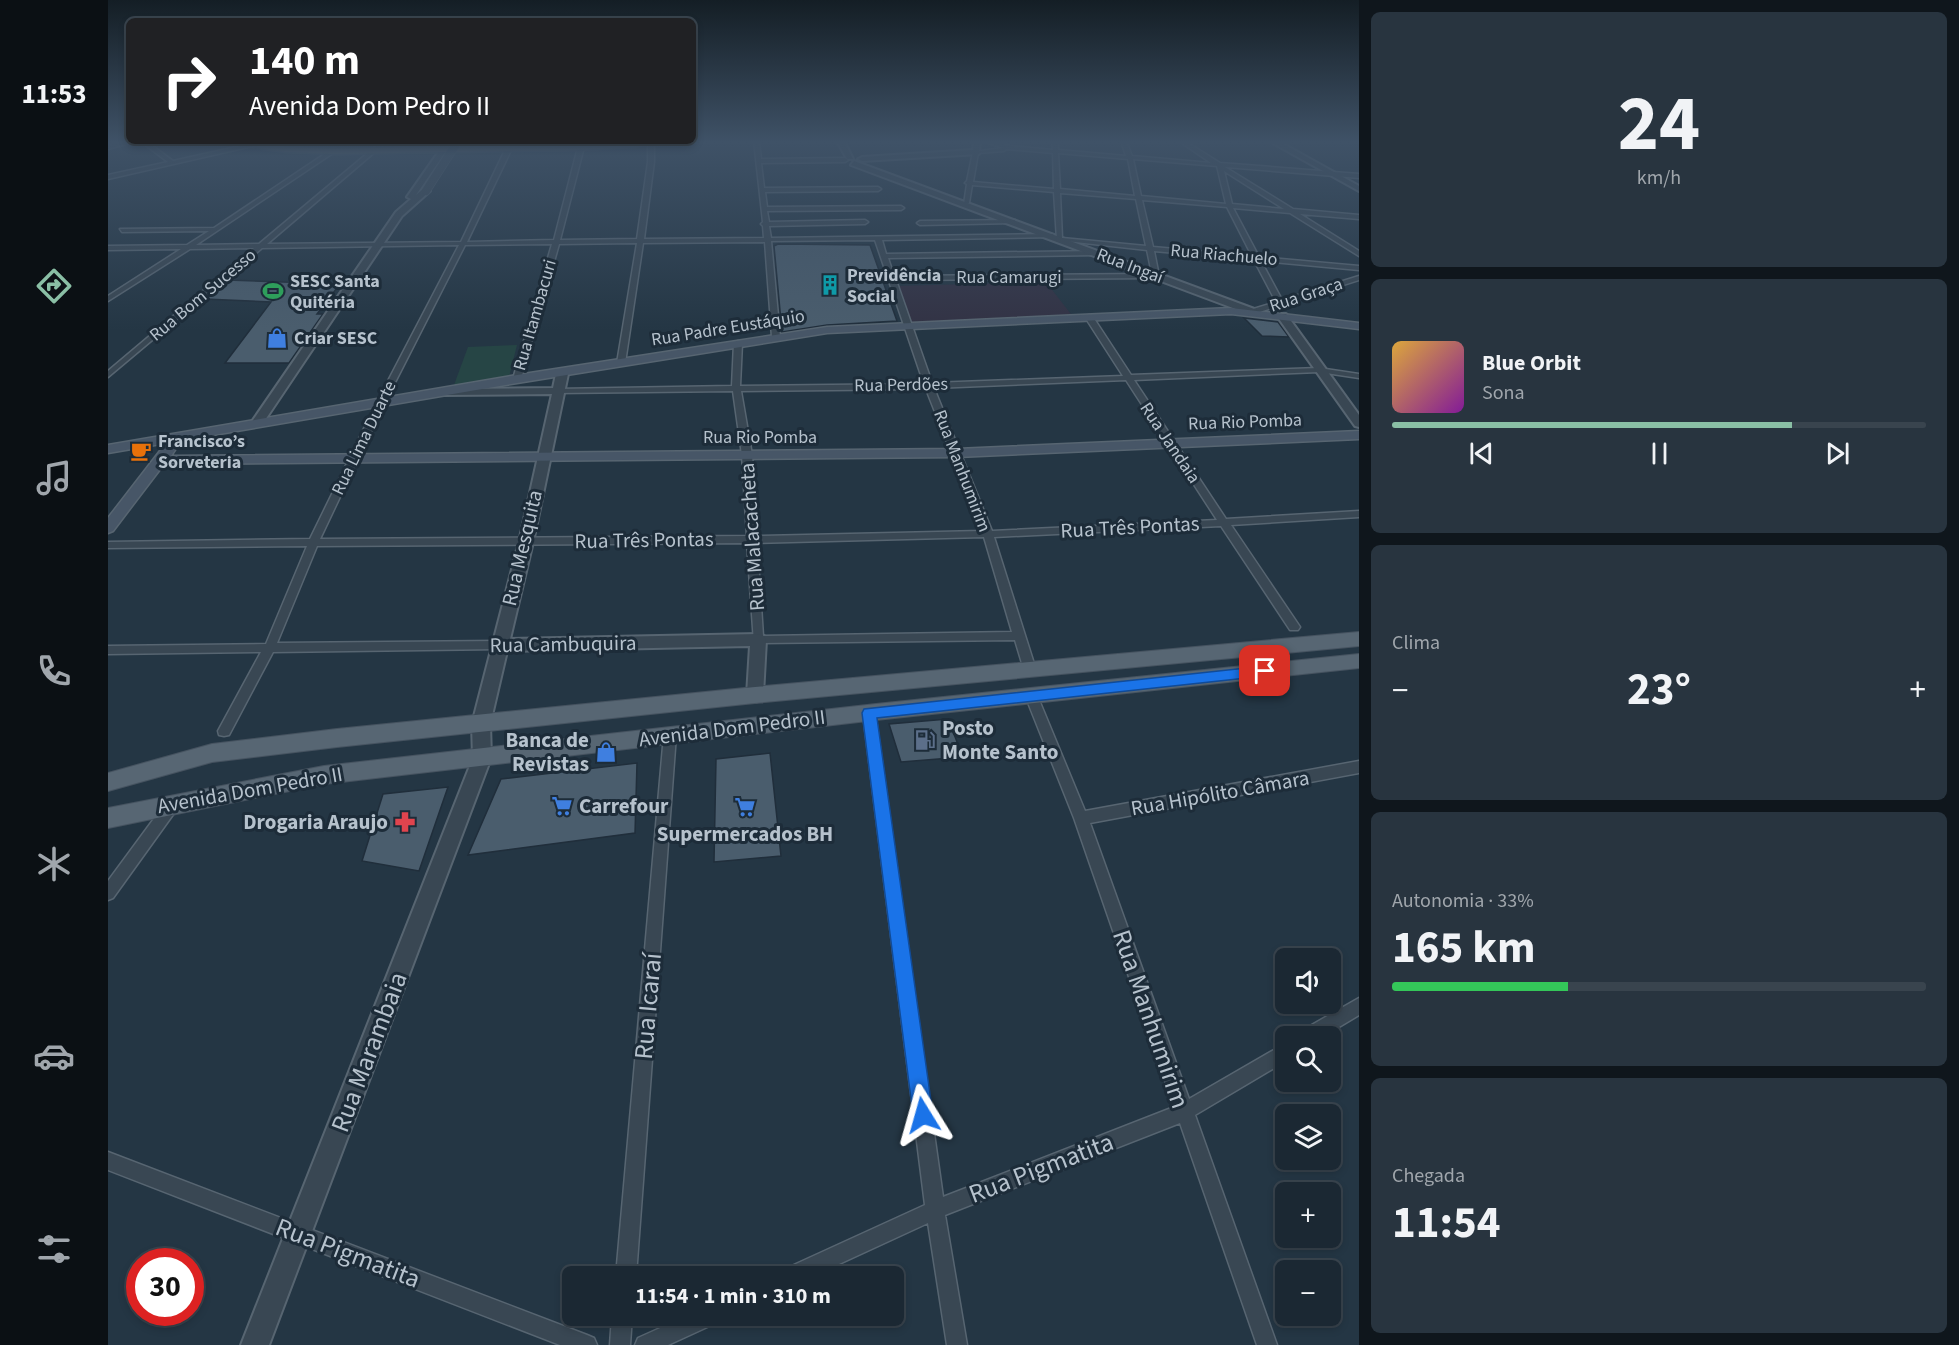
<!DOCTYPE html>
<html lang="pt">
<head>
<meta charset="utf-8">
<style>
  body { margin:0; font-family:"Source Sans 3",sans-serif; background:#28343f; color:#f1f3f6; height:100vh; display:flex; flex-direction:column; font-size:22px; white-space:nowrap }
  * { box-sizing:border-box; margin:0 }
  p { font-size:20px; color:#a0a6ac }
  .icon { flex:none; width:33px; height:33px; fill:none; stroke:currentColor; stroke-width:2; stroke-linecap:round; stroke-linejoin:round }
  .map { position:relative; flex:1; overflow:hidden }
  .side { display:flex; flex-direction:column; gap:12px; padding:12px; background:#0f161c; width:600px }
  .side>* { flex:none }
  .top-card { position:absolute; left:18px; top:18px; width:570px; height:126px; border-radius:9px; box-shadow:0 3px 9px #0003,0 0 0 2px #39444e; background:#202124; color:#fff; overflow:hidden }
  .fabs { position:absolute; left:1167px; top:948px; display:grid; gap:12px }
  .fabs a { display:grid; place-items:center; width:66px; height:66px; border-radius:9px; background:#1b2833; box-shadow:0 3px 9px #0003,0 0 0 2px #39444e; font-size:30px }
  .speed { position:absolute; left:18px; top:1248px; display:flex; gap:12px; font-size:30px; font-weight:700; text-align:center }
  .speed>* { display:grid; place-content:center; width:78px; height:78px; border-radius:50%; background:#1b2833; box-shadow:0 3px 9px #0003,0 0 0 2px #39444e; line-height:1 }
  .speed .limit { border:9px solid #d22; background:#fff; color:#111 }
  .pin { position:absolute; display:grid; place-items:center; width:51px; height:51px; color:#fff; margin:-26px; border-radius:12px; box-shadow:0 3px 9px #0006 }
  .me { position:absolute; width:66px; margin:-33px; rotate:352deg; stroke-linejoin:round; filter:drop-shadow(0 0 4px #0008) }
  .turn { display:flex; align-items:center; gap:21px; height:126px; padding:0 24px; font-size:27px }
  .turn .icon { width:78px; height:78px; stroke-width:2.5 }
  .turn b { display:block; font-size:42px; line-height:51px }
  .big { font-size:45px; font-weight:700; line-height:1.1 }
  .side .tile { flex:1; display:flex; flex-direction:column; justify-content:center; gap:9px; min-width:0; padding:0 21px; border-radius:9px; background:#28343f }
  .side .dial { align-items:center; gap:0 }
  .dial b { font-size:78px; line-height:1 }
  .song { display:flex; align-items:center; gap:18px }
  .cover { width:72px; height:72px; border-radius:9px; background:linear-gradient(135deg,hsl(40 70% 55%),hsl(290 70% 35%)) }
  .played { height:6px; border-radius:3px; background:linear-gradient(90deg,#8abfa5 75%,#39444e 75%) }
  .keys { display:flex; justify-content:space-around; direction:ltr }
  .heat { display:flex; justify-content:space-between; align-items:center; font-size:33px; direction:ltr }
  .charge { height:9px; border-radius:4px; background:linear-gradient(90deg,#34c759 33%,#39444e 0) }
  .trip { position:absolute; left:454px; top:1266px; width:342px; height:60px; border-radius:9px; background:#1b2833; box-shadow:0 3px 9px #0003,0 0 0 2px #39444e; font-weight:700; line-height:60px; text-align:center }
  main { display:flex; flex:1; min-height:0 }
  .tab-bar { display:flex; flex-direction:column; width:108px; justify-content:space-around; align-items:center; background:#0b1014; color:#a0a6ac }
  .tab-bar .icon { width:42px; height:42px }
  .tab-bar .active { color:#8abfa5 }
  .tab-bar b { font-size:27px; color:#f1f3f6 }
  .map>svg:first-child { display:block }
  .medical { fill:#323244 }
  .green { fill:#264545 }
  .building { fill:#4a5d6d; stroke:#202e3b; stroke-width:1.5 }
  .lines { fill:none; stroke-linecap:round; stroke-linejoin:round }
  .minor-casing { stroke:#576571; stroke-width:3 }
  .tertiary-casing { stroke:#576571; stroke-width:4 }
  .secondary-casing { stroke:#576571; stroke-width:3 }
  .primary-casing { stroke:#465360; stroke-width:2 }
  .trunk-casing { stroke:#44525e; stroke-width:3 }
  .minor { fill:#394753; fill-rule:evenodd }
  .tertiary { fill:#394753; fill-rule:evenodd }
  .secondary { fill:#475667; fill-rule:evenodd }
  .primary { fill:#576673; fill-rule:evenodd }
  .trunk { fill:#686664; fill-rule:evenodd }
  .tertiary-bridge-casing { stroke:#576571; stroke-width:9; stroke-linecap:butt }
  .tertiary-bridge { stroke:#394753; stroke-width:8 }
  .route { fill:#1a73e8; stroke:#114b97; stroke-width:1.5 }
  .labels { text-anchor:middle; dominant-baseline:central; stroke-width:6; stroke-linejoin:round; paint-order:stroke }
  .far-street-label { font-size:18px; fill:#b6c2cd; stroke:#1d2c39 }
  .far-poi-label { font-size:18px; font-weight:bold; fill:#b6c2cd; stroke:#1d2c39; text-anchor:start }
  .street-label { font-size:21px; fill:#b6c2cd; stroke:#1d2c39 }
  .poi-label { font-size:21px; font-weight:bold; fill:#b6c2cd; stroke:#1d2c39; text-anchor:start }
  .near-street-label { font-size:26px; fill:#b6c2cd; stroke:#1d2c39 }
</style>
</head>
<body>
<main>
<nav class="tab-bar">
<b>11:53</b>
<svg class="icon active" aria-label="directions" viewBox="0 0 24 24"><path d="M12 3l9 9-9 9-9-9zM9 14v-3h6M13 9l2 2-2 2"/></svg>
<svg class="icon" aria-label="music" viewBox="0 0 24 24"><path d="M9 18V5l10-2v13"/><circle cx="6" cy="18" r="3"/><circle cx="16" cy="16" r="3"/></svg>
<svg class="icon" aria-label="phone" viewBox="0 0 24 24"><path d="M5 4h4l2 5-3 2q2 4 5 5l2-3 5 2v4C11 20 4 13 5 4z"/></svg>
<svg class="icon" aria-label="climate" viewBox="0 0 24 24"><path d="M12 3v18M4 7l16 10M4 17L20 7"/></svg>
<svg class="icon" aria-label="car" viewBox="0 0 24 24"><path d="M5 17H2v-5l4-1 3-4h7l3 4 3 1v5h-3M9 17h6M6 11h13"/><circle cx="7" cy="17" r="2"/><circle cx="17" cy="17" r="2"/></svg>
<svg class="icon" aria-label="filters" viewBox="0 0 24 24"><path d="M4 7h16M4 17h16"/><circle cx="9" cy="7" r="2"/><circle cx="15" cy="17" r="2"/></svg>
</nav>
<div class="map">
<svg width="1251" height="1345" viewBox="0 0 1251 1345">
  <rect width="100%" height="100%" fill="#243644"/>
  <!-- medical -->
  <path class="medical" d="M938 282 966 318 801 325 787 286Z"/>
  <!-- green -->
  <path class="green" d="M409 345 401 377 346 385 360 347Z"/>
  <!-- building -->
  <path class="building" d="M670 244 762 245 789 321 719 325 674 332 666 246Z
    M119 280 232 284 209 314H215L181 363H117L163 302 97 299Z
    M1136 318 1170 322 1181 337 1154 336Z
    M840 719 855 757 793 762 781 724Z
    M662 753 673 856 606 862 608 759Z
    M529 763 527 833 360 855 393 779Z
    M340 787 311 871 254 861 275 794Z"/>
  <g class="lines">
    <!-- minor casing -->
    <g class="minor-casing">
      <path id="minor" d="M19 141H29L0 149V145Z
        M32 141H38L65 161 146 143 149 145 0 179V175L60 162Z
        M333 141H338L334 146 331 144Z
        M383 141H389L394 144 389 145Z
        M543 141 546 143V162L536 239 656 238 655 226 653 224 655 222 646 141H651L653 159 737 158 740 160 737 162 653 163 656 188 770 187 773 189 770 191 657 192 659 207 793 206 796 208 793 210 659 211 661 222 757 220 760 222 757 224 661 226 663 238 944 234 946 235V237L774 240 778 254 988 251 991 253 988 255 780 258 786 276 1044 274 1039 250 949 240 946 192 864 185 861 203 856 204 859 184 857 183 859 181 865 152 895 148 876 141H884L902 146 945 150 944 141H950V150L1018 156 1013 141H1018L1024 156 1103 163 1071 141H1077L1112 163 1251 174V178L1117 167 1185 209 1251 215V219L1192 214 1251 251V256L1182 213 1125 208 1151 257 1251 266V270L1153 261 1174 300 1251 276V280L1145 314H1142V310L1168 302 1146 260 1046 251 1051 276 1048 278 788 280 824 383 1015 376 977 317 981 315 985 317 1023 375 1211 368 1251 374V378L1211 372 1026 380 1118 519 1251 511V517L1123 525 1190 624 1192 627 1190 630H1182L1113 526 886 537 928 670 926 673H918L916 670 907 640 646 643 639 543 209 546 169 643 391 641 397 645 391 649 165 652 121 735 116 736 111 735 110 731 153 652 0 654V646L158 644 199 546 0 548V542L202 539 268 404 351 245 154 248 0 377V371L146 248 82 249 0 301V296L73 249 0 250V246L79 245 101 231 14 232 12 229 106 228 224 149H228V151L88 245 151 244 273 142 275 145 159 244 353 242 398 148 401 146 404 148 359 242 446 240 470 147 473 145 476 147 452 240 529 239 540 162V143ZM898 149 945 153 946 189 865 182 870 153 896 151ZM950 153 1020 159 1027 196 952 189ZM1025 159 1109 166 1118 204 1033 196ZM1116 171 1176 209 1124 204ZM952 193 1028 199 1038 246 954 238ZM1034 200 1119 207 1144 256 1045 247ZM767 240 816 384 632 386 634 343 630 341 626 343 624 386 449 389 445 391 449 393 625 391 634 455 639 536 212 539 276 404 357 245 444 244 405 379 409 381 413 379 451 244 529 243 509 363 513 365 517 363 535 243 657 242 664 337 668 339 672 337 663 241ZM1018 380 1109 520 884 531 826 388ZM818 389 874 531 649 536 644 455 633 391ZM876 537 904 632 655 636 649 543Z
        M907 220 905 223 812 225 809 223 812 221Z
        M923 690 927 692 929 695 977 811 1251 761V773L982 823 1081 1099 1178 1043V1061L1087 1115 1169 1345H1149L1072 1123 837 1215 859 1345H839L820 1223 705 1276H674L677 1269 817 1205 755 713 757 709H765L767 713 835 1197 1066 1107 966 818 917 695 919 692Z
        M562 730 567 731 568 735 528 1276H508L556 735 557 731Z
        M64 799 69 801 71 805 69 809 5 898 0 900V881L59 801Z
        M1251 998V1015L1216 1036H1193L1195 1030Z
        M0 1152 479 1335 486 1338 489 1345H452L0 1170Z
        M504 1316H524L522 1345H502Z
        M579 1316H611L608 1323 560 1345H527L530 1338Z"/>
    </g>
    <!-- tertiary casing -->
    <g class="tertiary-casing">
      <path id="tertiary" d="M729 141H736L745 159H739Z
        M866 141H872L871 154 754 161 750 159 754 157 865 150Z
        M1161 141H1170L1251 186V191Z
        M334 147 340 148 308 195 315 189 322 191 294 216 153 426H145L143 423 288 212 303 199 299 197Z
        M746 161 1149 310 1150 312 1141 314 743 165Z
        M1170 314H1178L1251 415V427L1247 426 1169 316Z
        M454 371 460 374 425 542 402 639 650 634 656 636 658 640 655 695 653 700 647 702 641 700 639 695 642 646 399 651 382 724 383 758 161 1345H133L365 758 364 724 411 542 444 394 336 395 330 392 336 389 445 388 448 374Z"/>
    </g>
    <!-- secondary casing -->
    <g class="secondary-casing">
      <path id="secondary" d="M124 141H139L150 145 146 147Z
        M1123 308 1251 323V329L1123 314 719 333 409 383 0 453V445L409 375 719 327Z
        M1251 431V439L849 457 56 464 5 531 0 533V518L55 447 60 446 67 450 63 456 849 449Z"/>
    </g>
    <!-- primary casing -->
    <g class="primary-casing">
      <path id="primary" d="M1251 632V646L647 703 229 747 104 762 0 791V773L104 744 229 729 647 687Z
        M1251 654V668L768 720 216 784 0 828V808L216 766 768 704Z"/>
    </g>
    <!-- trunk casing -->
    <g class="trunk-casing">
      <path id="trunk" d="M131 141H147L179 147 227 149 558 141 525 147 467 150 227 154 179 152 156 149Z"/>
    </g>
    <!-- minor -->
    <use href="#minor" class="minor"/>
    <!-- tertiary -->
    <use href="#tertiary" class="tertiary"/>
    <!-- secondary -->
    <use href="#secondary" class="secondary"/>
    <!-- primary -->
    <use href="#primary" class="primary"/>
    <!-- trunk -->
    <use href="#trunk" class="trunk"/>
    <!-- tertiary-bridge casing -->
    <g class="tertiary-bridge-casing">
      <path id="tertiary-bridge" d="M318 191 350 141"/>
    </g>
    <!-- tertiary-bridge -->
    <use href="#tertiary-bridge" class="tertiary-bridge"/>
  </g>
  <!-- sky -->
  <linearGradient id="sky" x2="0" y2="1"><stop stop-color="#141e25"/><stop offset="0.43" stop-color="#3f5267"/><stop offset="1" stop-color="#3f5267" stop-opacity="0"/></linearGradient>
  <rect width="1251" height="330" fill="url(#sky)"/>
  <!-- route -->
  <path class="route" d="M1157 666 1164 671 1157 676 769 718 825 1115 822 1122 815 1125 807 1122 805 1115 754 713 756 709Z"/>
  <!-- icons -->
  <defs>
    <g id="building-bare" transform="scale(1.62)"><path d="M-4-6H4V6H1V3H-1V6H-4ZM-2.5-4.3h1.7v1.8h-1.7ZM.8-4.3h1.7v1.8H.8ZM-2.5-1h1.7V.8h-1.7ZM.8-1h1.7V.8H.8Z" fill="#0f9aa8" stroke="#1d2c39" stroke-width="2.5" paint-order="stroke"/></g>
    <g id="stadium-bare" transform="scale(1.62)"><path d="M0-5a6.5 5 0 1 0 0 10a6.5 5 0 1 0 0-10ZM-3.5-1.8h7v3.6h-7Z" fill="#2e9e5b" stroke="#1d2c39" stroke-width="2.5" paint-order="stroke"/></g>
    <g id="shop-bare" transform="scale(1.62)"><path d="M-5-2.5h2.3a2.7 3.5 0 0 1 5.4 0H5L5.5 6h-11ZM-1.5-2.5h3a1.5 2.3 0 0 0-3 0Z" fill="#3f7fe0" stroke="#1d2c39" stroke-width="2.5" paint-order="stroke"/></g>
    <g id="cafe-bare" transform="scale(1.62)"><path d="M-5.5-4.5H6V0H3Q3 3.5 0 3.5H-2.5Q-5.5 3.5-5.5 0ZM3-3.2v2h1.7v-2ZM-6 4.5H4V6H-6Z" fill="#e8710a" stroke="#1d2c39" stroke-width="2.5" paint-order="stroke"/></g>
    <g id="fuel-bare" transform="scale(1.62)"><path d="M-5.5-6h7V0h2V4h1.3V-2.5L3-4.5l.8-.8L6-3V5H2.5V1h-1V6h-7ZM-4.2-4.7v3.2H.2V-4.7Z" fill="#5c6f8a" stroke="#1d2c39" stroke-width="2.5" paint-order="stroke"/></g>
    <g id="supermarket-bare" transform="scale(1.62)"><path d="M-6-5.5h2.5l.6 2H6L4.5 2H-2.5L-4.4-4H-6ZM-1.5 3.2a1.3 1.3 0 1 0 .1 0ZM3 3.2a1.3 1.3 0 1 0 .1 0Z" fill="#3f7fe0" stroke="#1d2c39" stroke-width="2.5" paint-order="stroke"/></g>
    <g id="pharmacy-bare" transform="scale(1.62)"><path d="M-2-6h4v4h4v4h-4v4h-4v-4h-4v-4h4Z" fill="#e0444e" stroke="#1d2c39" stroke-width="2.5" paint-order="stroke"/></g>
  </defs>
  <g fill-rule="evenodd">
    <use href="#building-bare" x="722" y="285"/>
    <use href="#stadium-bare" x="165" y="291"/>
    <use href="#shop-bare" x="169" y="338"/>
    <use href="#cafe-bare" x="33" y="451"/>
    <use href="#fuel-bare" x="817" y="740"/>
    <use href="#shop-bare" x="498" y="752"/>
    <use href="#supermarket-bare" x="454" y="806"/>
    <use href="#supermarket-bare" x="637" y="807"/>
    <use href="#pharmacy-bare" x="297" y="822"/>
  </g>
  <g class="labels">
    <!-- far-street labels -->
    <g class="far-street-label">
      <text transform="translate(1116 255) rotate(5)">Rua Riachuelo</text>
      <text transform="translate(1022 266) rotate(21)">Rua Ingaí</text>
      <text x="901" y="277">Rua Camarugi</text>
      <text transform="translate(95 295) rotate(-40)">Rua Bom Sucesso</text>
      <text transform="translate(1198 295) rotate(-18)">Rua Graça</text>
      <text transform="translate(427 315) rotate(-74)">Rua Itambacuri</text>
      <text transform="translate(620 328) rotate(-9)">Rua Padre Eustáquio</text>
      <text transform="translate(793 385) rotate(-1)">Rua Perdões</text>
      <text transform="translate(1137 422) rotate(-2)">Rua Rio Pomba</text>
      <text x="652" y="437">Rua Rio Pomba</text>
      <text transform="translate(256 438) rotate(-64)">Rua Lima Duarte</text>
      <text transform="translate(1062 443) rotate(56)">Rua Jandaia</text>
      <text transform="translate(854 471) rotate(69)">Rua Manhumirim</text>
    </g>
    <!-- far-poi labels -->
    <g class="far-poi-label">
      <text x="739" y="275">Previdência<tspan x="739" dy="21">Social</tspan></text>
      <text x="182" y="281">SESC Santa<tspan x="182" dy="21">Quitéria</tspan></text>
      <text x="186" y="338">Criar SESC</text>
      <text x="50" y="441">Francisco’s<tspan x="50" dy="21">Sorveteria</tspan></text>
    </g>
    <!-- street labels -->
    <g class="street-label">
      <text transform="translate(1022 527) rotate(-3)">Rua Três Pontas</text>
      <text transform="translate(644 537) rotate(-94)">Rua Malacacheta</text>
      <text transform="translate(536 540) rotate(-1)">Rua Três Pontas</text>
      <text transform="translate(414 548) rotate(-77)">Rua Mesquita</text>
      <text transform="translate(455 644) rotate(-1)">Rua Cambuquira</text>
      <text transform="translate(624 728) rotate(-7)">Avenida Dom Pedro II</text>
      <text transform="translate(142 790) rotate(-10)">Avenida Dom Pedro II</text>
      <text transform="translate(1112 793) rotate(-10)">Rua Hipólito Câmara</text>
    </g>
    <!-- poi labels -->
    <g class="poi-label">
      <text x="834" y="728">Posto<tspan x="834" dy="24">Monte Santo</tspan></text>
      <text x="481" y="740" text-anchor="end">Banca de<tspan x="481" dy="24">Revistas</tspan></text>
      <text x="471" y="806">Carrefour</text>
      <text x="280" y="822" text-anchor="end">Drogaria Araujo</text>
      <text x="637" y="834" text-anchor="middle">Supermercados BH</text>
    </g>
    <!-- near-street labels -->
    <g class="near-street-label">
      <text transform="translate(540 1006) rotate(-85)">Rua Icaraí</text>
      <text transform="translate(1043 1019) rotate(71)">Rua Manhumirim</text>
      <text transform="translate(261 1052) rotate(-69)">Rua Marambaia</text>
      <text transform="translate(933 1168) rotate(-21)">Rua Pigmatita</text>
      <text transform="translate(240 1253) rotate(21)">Rua Pigmatita</text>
    </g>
  </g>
</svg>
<div class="fabs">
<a><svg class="icon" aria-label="sound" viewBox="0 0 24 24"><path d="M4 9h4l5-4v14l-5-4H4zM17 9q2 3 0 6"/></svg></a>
<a><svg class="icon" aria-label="search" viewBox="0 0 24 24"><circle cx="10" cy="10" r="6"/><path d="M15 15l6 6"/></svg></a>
<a><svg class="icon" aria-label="layers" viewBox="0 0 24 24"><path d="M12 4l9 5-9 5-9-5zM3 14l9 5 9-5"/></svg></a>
<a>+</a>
<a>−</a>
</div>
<div class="speed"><div class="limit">30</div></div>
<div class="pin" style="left:1157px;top:671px;background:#d93025"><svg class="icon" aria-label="arrive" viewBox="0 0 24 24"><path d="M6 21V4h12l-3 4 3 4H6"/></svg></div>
<svg class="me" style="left:815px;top:1115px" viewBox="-20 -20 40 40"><path d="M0-17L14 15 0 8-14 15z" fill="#1a73e8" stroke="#fff" stroke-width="4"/></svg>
<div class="trip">11:54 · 1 min · 310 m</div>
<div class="top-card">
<div class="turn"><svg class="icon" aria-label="right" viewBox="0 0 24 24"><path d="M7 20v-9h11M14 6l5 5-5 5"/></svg><div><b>140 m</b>Avenida Dom Pedro II</div></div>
</div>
</div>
<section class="side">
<div class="tile dial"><b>24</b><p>km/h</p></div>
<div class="tile">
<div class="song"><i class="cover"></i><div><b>Blue Orbit</b><p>Sona</p></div></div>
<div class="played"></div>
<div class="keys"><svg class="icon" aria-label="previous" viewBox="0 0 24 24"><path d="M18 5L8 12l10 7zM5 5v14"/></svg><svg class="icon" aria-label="pause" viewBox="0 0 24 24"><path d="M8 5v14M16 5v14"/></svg><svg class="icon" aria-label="next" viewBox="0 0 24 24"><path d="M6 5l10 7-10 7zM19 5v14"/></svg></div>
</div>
<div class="tile"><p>Clima</p>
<div class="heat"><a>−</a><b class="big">23°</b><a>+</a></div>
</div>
<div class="tile"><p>Autonomia · 33%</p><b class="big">165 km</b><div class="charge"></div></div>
<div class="tile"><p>Chegada</p><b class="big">11:54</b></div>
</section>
</main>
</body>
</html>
